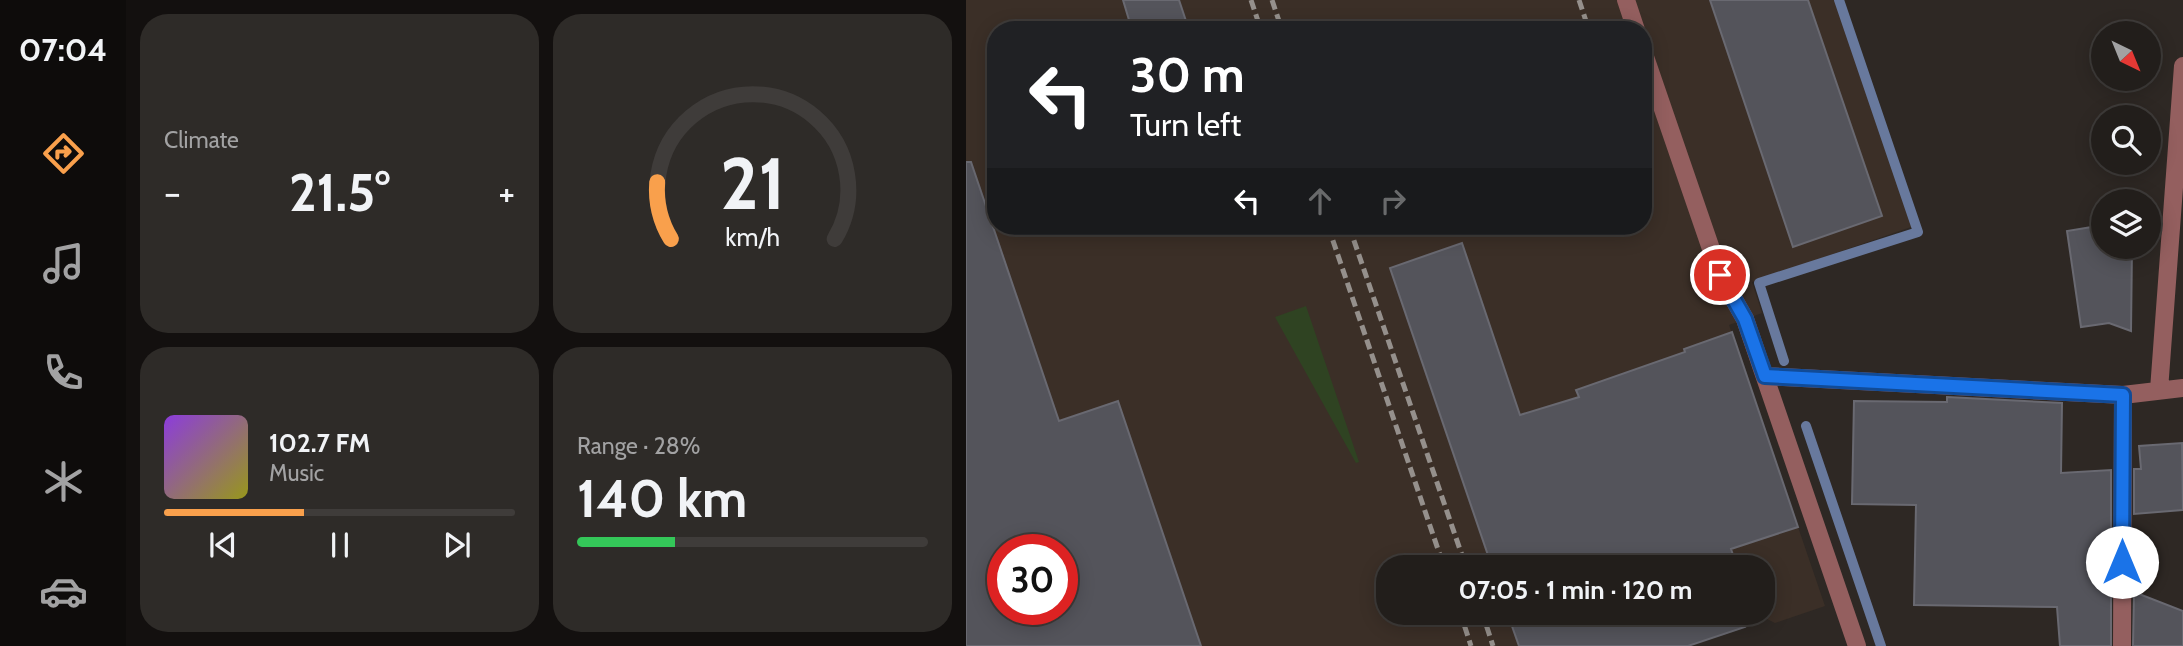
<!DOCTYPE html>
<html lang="en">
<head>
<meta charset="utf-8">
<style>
  body { margin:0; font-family:Cabin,sans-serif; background:#2e2b28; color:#f1f3f6; height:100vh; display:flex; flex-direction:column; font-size:26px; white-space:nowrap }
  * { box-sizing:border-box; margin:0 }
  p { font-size:23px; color:#a2a2a3 }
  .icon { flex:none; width:38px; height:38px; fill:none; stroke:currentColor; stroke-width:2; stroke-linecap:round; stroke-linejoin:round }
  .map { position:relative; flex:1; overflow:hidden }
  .side { display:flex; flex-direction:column; gap:14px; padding:14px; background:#13100f; width:840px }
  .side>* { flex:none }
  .top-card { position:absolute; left:21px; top:21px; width:665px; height:214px; border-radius:28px; box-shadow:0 4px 18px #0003,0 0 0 2px #3f3c3a; background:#202124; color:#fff; overflow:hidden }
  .needle { width:46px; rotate:137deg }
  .controls { position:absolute; left:1125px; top:21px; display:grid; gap:14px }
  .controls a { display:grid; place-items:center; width:70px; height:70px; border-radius:50%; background:#221e1b; box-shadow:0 4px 18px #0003,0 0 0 2px #3f3c3a; font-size:35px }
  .speed { position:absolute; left:21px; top:534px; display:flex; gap:14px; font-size:35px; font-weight:700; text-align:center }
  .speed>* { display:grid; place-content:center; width:91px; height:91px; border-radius:50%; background:#221e1b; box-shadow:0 4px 18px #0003,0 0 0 2px #3f3c3a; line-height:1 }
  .speed .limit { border:10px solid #d22; background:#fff; color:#111 }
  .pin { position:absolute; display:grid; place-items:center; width:60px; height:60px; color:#fff; margin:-30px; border:4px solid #fff; border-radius:50%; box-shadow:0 2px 7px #0007 }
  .me { position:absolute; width:77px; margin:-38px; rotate:0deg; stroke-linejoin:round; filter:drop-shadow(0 0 5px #0008) }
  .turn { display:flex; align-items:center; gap:24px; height:147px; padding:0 28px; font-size:32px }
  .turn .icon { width:91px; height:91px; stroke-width:2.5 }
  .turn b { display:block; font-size:49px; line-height:60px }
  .lanes { display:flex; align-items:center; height:66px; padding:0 28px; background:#0003; justify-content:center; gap:35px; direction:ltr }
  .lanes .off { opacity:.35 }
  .big { font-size:52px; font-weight:700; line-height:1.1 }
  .side .tile { flex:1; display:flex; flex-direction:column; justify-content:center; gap:10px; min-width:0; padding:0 24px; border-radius:28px; background:#2e2b28 }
  .side .dial { align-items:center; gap:0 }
  .dial svg { height:182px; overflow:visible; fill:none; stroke:#3f3c3a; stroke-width:7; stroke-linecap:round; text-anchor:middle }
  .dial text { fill:#f1f3f6; stroke:none }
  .song { display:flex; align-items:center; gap:21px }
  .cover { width:84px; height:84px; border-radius:10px; background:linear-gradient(135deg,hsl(270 70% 55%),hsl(60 70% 35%)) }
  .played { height:7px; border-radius:4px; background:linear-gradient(90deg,#f9a04c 40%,#3f3c3a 40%) }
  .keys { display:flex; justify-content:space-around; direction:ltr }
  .heat { display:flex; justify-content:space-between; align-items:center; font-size:38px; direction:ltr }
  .charge { height:10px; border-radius:5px; background:linear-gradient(90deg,#34c759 28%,#3f3c3a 0) }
  .side .tiles { flex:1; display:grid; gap:14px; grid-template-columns:repeat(2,1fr) }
  .trip { position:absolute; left:410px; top:555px; width:399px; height:70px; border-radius:28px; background:#221e1b; box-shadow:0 4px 18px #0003,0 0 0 2px #3f3c3a; font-weight:700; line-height:70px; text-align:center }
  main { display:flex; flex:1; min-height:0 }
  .tabs { display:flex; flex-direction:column; width:126px; justify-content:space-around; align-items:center; background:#0e0c0b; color:#a2a2a3 }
  .tabs .icon { width:49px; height:49px }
  .tabs .current { color:#f9a04c }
  .tabs b { font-size:32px; color:#f1f3f6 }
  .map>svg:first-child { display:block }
  .built { fill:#3b2f27; fill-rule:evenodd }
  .green { fill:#2f4322 }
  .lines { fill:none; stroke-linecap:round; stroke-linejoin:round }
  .stream { stroke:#68799d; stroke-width:10 }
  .building { fill:#54545b; stroke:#696971; stroke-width:2; fill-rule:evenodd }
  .minor { stroke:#945f5f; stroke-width:18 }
  .rail { stroke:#95908c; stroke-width:5; stroke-dasharray:10 5; stroke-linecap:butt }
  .route-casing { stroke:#114b97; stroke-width:18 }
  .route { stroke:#1a73e8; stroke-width:12 }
</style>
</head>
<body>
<main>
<nav class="tabs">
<b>07:04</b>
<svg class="icon current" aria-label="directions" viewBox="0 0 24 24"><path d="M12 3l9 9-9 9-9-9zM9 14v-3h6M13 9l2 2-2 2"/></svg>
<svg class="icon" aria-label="music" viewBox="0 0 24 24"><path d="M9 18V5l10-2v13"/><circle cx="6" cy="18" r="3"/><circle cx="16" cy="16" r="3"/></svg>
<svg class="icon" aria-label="phone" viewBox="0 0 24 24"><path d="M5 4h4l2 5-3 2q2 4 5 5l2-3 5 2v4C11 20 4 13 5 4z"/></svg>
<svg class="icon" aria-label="climate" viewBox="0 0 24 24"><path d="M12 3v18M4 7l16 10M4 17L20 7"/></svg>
<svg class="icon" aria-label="car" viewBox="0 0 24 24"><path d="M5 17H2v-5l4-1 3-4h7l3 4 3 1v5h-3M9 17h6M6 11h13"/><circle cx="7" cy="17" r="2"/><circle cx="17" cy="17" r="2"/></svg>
</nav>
<section class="side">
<div class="tiles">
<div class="tile"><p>Climate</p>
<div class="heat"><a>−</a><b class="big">21.5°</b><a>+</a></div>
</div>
<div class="tile dial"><svg viewBox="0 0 100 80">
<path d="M14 69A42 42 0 1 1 86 69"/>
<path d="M14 69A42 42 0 0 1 8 44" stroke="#f9a04c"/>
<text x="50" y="56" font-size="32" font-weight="700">21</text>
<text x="50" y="72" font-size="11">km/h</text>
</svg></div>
<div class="tile">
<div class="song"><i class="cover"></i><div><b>102.7 FM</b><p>Music</p></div></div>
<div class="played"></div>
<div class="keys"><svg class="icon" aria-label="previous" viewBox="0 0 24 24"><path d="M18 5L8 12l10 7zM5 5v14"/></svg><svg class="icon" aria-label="pause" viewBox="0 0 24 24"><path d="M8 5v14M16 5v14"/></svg><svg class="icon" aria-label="next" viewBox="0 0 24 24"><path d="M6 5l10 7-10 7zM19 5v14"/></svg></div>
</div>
<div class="tile"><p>Range · 28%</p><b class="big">140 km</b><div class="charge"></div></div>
</div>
</section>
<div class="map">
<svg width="1217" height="646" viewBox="0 0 1217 646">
  <rect width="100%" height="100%" fill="#2e2824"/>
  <!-- built -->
  <path class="built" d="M0 0H871L948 226 786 282 796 313 763 325 859 606 809 623 801 619 722 646H0ZM30 30H677V226H30ZM37 550H96V609H37ZM422 567H796V612H422Z"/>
  <!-- green -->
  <path class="green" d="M340 306 393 462 390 463 309 317Z"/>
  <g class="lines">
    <!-- stream -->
    <path class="stream" d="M818 361 793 283 952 232 873 0
      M840 426 915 646"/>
  </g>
  <!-- building -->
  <path class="building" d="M157 0H213L223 30H166Z
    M744 0H842L916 216 827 247Z
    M0 162H5L93 421 152 401 235 646H0ZM37 550H96V609H37Z
    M1138 225V247H1166L1165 331 1143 323 1115 327 1101 231Z
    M496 243 554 415 613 397 610 390 719 352 718 349 766 332 832 527 765 549 771 567H526L424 268Z
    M981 397 1096 403 1095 473 1145 470V646H1094L1091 607 948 605 950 505 886 504 888 401 981 402Z
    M1216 443 1217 510 1168 514V469H1175L1173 446Z
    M1168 592 1217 611V646H1167Z
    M541 612H786L787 616 776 620 779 627 722 646H553Z"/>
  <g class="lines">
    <!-- minor -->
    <path class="minor" d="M660 0 670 30
      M677 51 754 275 779 319 891 646
      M799 376 1157 395 1217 388
      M1193 390 1217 66
      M1156 646 1157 395"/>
    <!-- rail -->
    <path class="rail" d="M285 0 295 30
      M306 0 316 30
      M613 0 623 30
      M362 226 478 567
      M383 226 500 567
      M494 612 505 646
      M516 612 527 646"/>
  </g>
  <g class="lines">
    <!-- route casing -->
    <g class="route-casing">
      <path id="route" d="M754 275 779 319 799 376 1157 395 1156 562"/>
    </g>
    <!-- route -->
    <use href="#route" class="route"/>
  </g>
</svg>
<div class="controls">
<a><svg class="needle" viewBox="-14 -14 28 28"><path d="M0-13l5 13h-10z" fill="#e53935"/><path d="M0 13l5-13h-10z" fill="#a2a2a3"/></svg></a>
<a><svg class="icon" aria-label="search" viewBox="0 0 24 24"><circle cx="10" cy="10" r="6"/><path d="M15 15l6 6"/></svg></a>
<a><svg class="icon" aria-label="layers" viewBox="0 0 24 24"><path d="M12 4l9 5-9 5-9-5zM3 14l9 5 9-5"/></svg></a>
</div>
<div class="speed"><div class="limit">30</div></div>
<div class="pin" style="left:754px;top:275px;background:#d93025"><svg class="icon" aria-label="arrive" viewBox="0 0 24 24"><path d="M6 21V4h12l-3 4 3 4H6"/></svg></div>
<svg class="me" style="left:1156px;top:562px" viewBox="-20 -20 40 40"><circle r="19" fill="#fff"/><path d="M0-13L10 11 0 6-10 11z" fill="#1a73e8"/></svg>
<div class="trip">07:05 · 1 min · 120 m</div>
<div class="top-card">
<div class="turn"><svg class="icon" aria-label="left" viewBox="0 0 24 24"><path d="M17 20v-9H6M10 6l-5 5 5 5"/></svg><div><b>30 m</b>Turn left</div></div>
<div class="lanes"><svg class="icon" aria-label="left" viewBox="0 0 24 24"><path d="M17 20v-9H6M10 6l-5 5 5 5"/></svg><svg class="icon off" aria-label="ahead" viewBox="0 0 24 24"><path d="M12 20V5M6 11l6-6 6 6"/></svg><svg class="icon off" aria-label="right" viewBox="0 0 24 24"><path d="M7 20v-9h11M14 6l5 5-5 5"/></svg></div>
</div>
</div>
</main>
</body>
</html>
